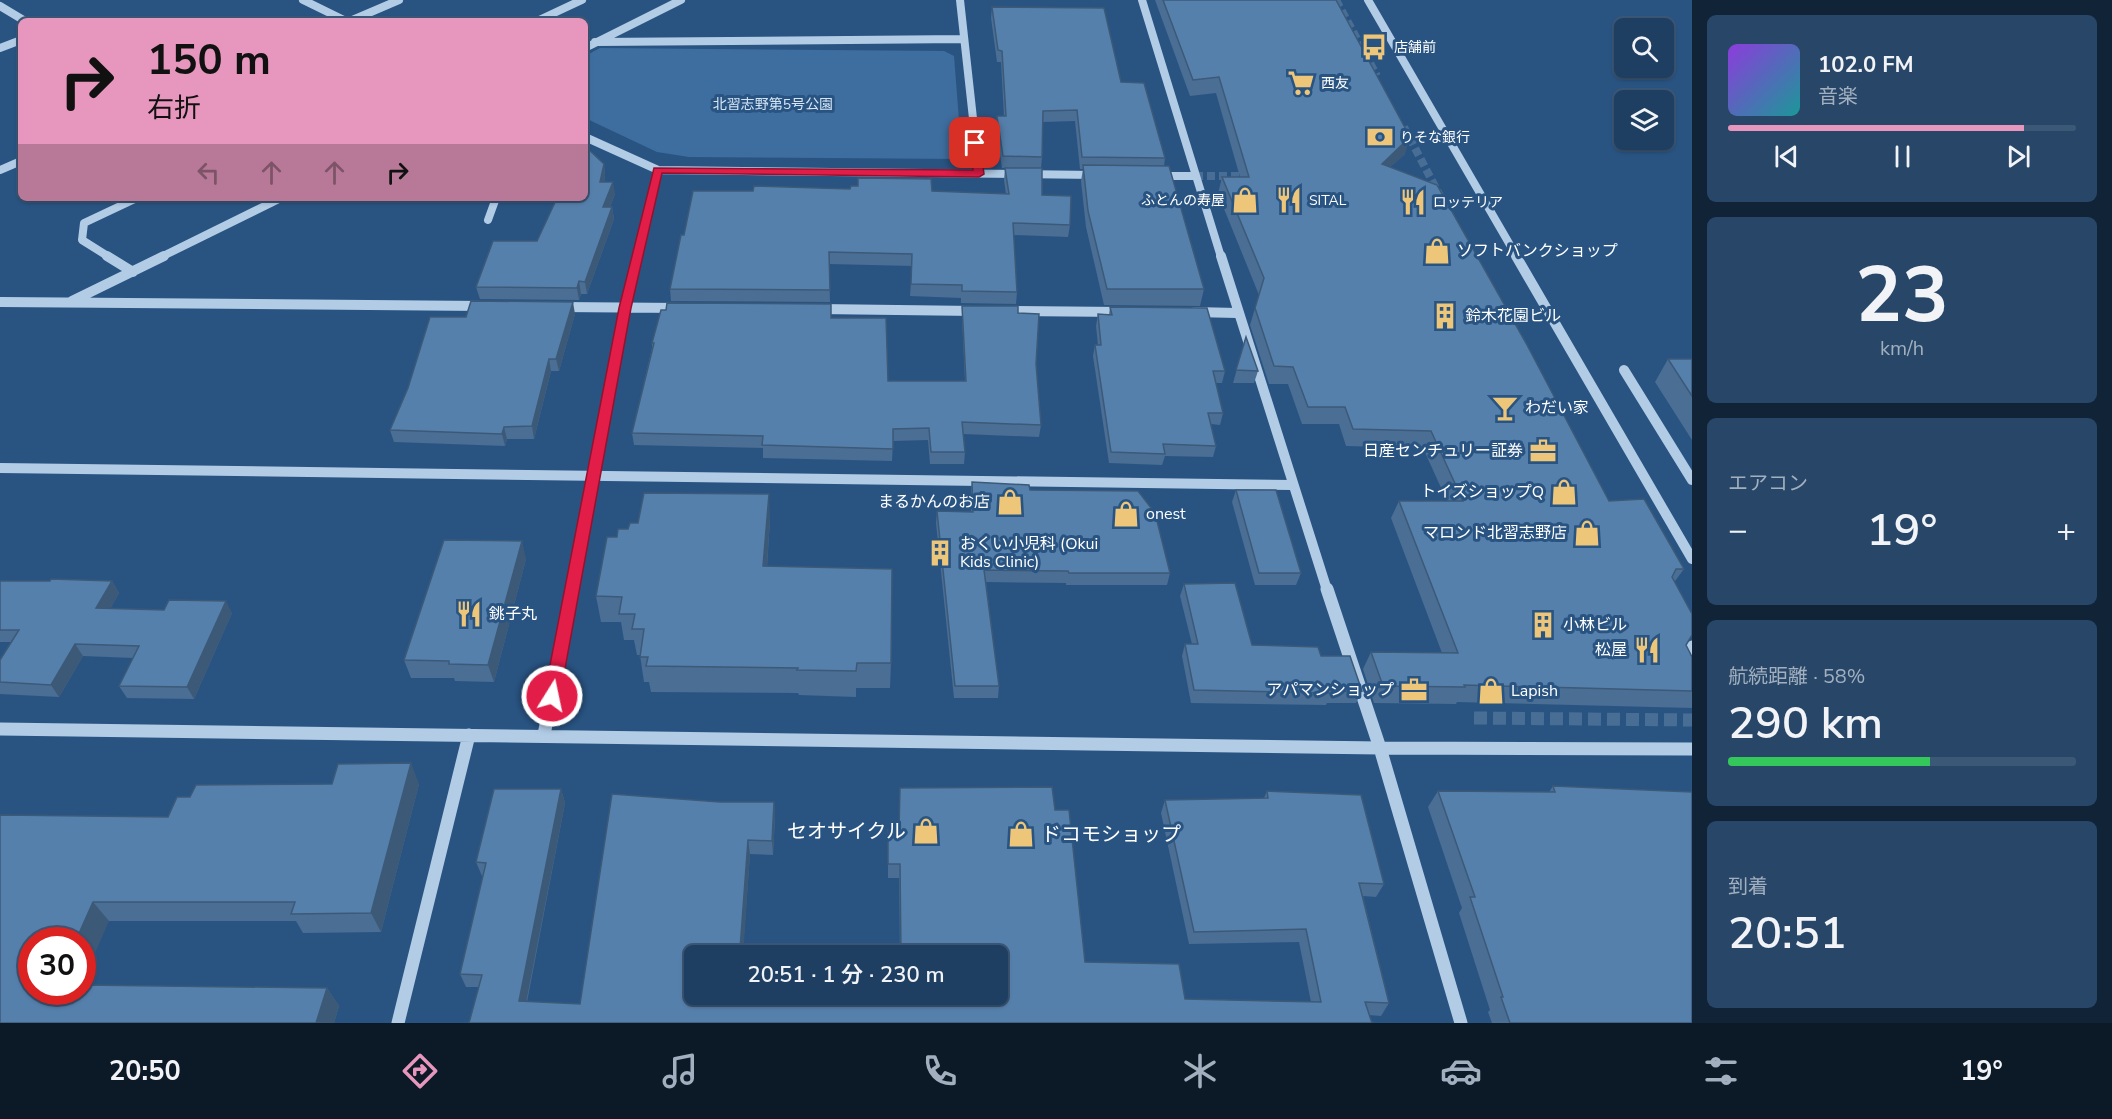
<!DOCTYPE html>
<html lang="ja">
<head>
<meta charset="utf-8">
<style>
  body { margin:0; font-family:"Nunito Sans","Noto Sans JP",sans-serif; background:#274668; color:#f1f3f6; height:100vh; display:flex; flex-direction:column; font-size:22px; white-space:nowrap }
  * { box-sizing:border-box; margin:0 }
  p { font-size:20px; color:#a1afbe }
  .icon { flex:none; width:33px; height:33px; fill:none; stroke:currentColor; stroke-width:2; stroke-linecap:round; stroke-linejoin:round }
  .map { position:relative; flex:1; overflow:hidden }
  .panel { display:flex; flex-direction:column; gap:15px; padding:15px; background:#112336; width:420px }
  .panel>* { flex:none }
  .top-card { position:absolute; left:18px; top:18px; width:570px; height:183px; border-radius:9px; box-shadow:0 2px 4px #0004,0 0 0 2px #3c5877; background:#e797bd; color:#111; overflow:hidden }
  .controls { position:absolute; left:1614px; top:18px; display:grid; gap:12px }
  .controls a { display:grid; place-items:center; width:60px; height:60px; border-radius:9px; background:#1f3f62; box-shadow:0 2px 4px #0004,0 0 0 2px #3c5877; font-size:30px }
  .speed { position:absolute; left:18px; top:927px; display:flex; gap:12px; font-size:30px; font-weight:700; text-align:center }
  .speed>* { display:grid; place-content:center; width:78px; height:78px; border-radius:50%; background:#1f3f62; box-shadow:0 2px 4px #0004,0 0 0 2px #3c5877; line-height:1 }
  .speed .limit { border:9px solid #d22; background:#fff; color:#111 }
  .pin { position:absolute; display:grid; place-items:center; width:51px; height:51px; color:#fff; margin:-26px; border-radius:12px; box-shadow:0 3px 9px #0006 }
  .me { position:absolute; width:66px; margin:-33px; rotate:10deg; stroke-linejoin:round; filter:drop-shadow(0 0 4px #0008) }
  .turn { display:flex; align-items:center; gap:21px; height:126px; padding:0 30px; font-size:27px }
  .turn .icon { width:78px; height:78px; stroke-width:2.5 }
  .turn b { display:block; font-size:42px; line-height:51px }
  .lanes { display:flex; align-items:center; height:57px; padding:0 30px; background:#0003; justify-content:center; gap:30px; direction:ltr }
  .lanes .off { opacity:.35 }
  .big { font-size:45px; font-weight:600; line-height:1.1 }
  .panel .widget { flex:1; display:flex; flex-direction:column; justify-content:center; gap:9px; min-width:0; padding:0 21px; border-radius:9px; background:#274668 }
  .panel .dial { align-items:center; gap:0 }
  .dial b { font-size:78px; line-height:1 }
  .song { display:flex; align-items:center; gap:18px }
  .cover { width:72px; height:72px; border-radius:9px; background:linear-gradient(135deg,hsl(270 70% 55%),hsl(180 70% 35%)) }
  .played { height:6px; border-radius:3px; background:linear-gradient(90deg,#e797bd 85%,#3c5877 85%) }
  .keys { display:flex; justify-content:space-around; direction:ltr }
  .heat { display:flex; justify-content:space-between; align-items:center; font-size:33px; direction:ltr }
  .charge { height:9px; border-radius:4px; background:linear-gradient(90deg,#34c759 58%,#3c5877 0) }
  .trip { position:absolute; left:684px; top:945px; width:324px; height:60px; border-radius:9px; background:#1f3f62; box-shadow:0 2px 4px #0004,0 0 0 2px #3c5877; font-weight:600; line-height:60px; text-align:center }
  .dock { display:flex; height:96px; justify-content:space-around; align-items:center; background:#0c1927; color:#a1afbe }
  .dock .icon { width:42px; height:42px }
  .dock .active { color:#e797bd }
  .dock b { font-size:27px; color:#f1f3f6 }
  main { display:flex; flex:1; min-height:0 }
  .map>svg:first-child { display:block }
  .green { fill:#3e6e9f }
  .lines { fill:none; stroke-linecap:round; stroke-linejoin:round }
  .minor-tunnel-far1 { stroke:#496e95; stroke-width:8; stroke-dasharray:8 4; stroke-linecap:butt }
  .minor-tunnel { stroke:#496e95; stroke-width:13; stroke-dasharray:13 6; stroke-linecap:butt }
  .minor-far2 { stroke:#b2cce6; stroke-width:8 }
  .minor-far1 { stroke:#b2cce6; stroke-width:10 }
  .minor { stroke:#b2cce6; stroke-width:13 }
  .minor-bridge { stroke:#b2cce6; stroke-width:13 }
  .wall { fill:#4a6e94 }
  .shaded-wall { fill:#3c5a78 }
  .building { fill:#5680ac; stroke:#3c5a78; stroke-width:1.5; fill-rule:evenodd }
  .route { fill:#e11d48; stroke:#92132f; stroke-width:1.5 }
  .labels { text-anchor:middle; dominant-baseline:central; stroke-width:6; stroke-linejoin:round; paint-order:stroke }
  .far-poi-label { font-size:14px; fill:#fff; stroke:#295482; text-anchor:start }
  .far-park-label { font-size:14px; fill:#d5e5f5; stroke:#295482 }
  .poi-label { font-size:16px; fill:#fff; stroke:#295482; text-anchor:start }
  .near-poi-label { font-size:20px; fill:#fff; stroke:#295482; text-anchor:end }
</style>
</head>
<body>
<main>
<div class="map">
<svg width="1692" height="1023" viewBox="0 0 1692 1023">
  <rect width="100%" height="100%" fill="#295482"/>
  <!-- green -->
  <path class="green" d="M600 48 944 51 954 56 962 159 689 157 657 152 585 118V56Z"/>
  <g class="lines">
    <!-- minor-tunnel-far1 -->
    <path class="minor-tunnel-far1" d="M1336 0 1377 76
      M1404 127 1440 196
      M1195 176H1252"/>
    <!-- minor-tunnel -->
    <path class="minor-tunnel" d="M1474 718 1692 720"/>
    <!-- minor-far2 -->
    <path class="minor-far2" d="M303 0 346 21
      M960 0 979 173
      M1142 0 1221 257
      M1368 0 1517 257
      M0 6 25 21
      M350 21 399 0
      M537 21 582 0
      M595 42 964 39
      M0 48 21 40
      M585 48 681 0
      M585 137 658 170 1096 175
      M0 170 21 161
      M1160 176H1195
      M488 220 496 198
      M109 257 82 240 84 223 137 198
      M161 257 281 198
      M637 257 658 170"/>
    <!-- minor-far1 -->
    <path class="minor-far1" d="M107 256 133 272
      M1221 256 1327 590
      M1516 256 1692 559
      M72 301 164 256
      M0 302 483 306
      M561 307 681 308
      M819 309 975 311
      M1005 311 1122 312
      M1194 312 1237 313
      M1624 370 1692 480
      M0 468 1292 485
      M571 590 625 308 638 256"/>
    <!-- minor -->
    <path class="minor" d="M1327 589 1380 748 1461 1023
      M0 729 1380 748 1692 749
      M544 735 572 589
      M398 1023 469 735"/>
    <!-- minor-bridge -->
    <path class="minor-bridge" d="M1692 647 1682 662 1692 682"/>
  </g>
  <!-- wall -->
  <path class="wall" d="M1155 0H1336L1405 154 1390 167 1609 501 1684 569 1675 581 1686 645 1692 657V708L1457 702 1456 704 1374 703 1363 669 1371 652 1442 653 1391 518 1399 501H1447L1423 448 1346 446 1339 424H1302L1288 384H1269L1250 325 1259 295 1218 194 1222 177H1240L1216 93 1190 96Z
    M992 7 1121 82 1165 158 1164 166 1204 289 1200 306 1104 305 1086 227 1081 181 1083 169H1080L1075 121 1043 122 1042 157 1041 168H1002L996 128 997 116H1004L1001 62H997L991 18Z
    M604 164 605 176 604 182 615 194 610 207H612L614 219 587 294H581L579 300 480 299 476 287 537 241Z
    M1005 168 1042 195 1070 225 1068 237 1013 235 1017 292 1016 304 961 303V298L910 296 912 266 829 264 830 302 671 301 670 289 684 235 1006 194 1004 180Z
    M962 306 1018 313 1036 364 1041 425 1039 437 963 434 965 452 964 464H930L928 440 893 441 892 461 763 458V448L634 445 632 433 652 348V343L831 318 888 381H965L962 318Z
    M1110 307 1225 371 1222 383H1216L1223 413 1220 425 1211 424 1216 446 1213 457 1165 456 1162 465 1109 463 1093 356 1095 345H1098L1096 326 1098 314 1109 315Z
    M575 314 559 371H551L534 439H507L505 446 394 442 390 430Z
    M1246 337 1258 371 1254 383H1233Z
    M1668 359H1692V440L1655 382Z
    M972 482 1030 490 1170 573 1167 585H1066V583L986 582 999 686 998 698H954L936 523 937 511 971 512V494Z
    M1236 490 1301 573 1296 585H1255L1232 502Z
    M770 520 767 567 891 663 890 688H856V697L799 695 798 693 651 692 649 682H644L640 655H637L634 640H624L621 622H601L596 596 617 537 628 529Z
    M526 559 494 682 455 681 454 678H411L404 660Z
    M0 581H112L119 593 110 609 232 613 194 699 127 698 119 686 133 658 83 656 59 697 0 694V660L11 642H0Z
    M1184 584 1252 645 1362 691 1356 703H1327L1326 705 1191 703 1182 656 1185 644H1192L1180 596Z
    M332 784H419L381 932 303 933 296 921H109L32 992 327 988 339 1006 334 1023H0V815L168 817 190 797Z
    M1553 786 1692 1023H1492L1488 1012 1490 1010 1459 913 1462 908 1428 807 1438 791 1549 792Z
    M900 788 1055 810 1085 962 1185 999 1311 1002 1299 942 1189 944 1161 813 1165 800 1264 798 1267 791 1384 884 1376 897 1363 896 1389 1003 1381 1016 1369 1015 469 1023 479 987H466L460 974 483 876H482L476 862 561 789 565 803 527 1002 580 1004 720 802H774L775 816 773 855 750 854 743 949 900 953 899 878H888V829H899Z"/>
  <!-- shaded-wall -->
  <path class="shaded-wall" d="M1410 137 1405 154 1376 180 1382 164Z
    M604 164 605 176 602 194 600 182Z
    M613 182 615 194 605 219 603 207Z
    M612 207 614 219 587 294 585 282Z
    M579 281 581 294 579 300 577 288Z
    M573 302 575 314 559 371 556 359Z
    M549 359 551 371 534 439 532 426Z
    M504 427 507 439 505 446 502 434Z
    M769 494 770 520 765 592 763 566Z
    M522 541 526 559 494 682 488 665Z
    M112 581 119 593 104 620 96 608Z
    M226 601 232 613 194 699 187 687Z
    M75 644 83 656 59 697 51 685Z
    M411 763 419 784 381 932 371 913Z
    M561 789 565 803 524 1013 519 1001Z
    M774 802 775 816 773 855 772 841Z
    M748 840 750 854 743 956 740 949Z
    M93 902 109 921 82 983V940H76Z
    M327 988 339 1006 334 1023H316Z"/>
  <!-- building -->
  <path class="building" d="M1163 0H1336L1410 137 1382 164 1437 185 1527 345 1609 501 1644 499 1684 569H1676L1672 577 1692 614V635L1686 645 1692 657V691L1464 685 1465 687 1383 686 1371 652 1458 653 1399 501H1463L1431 431 1353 429 1345 407H1308L1293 367 1274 366 1255 308 1264 278 1222 177H1249L1219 77 1193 80Z
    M992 7 1104 8 1121 82 1144 83 1165 158 1082 157 1077 110 1043 111 1042 157 1003 156 997 116H1006L1002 51 998 50Z
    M585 146 604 164 600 182H613L603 207H612L585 282 579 281 577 288 476 287 493 241H537L557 198H585Z
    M1083 165 1169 166 1204 289H1107L1088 211Z
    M1005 168H1042V195L1071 196 1070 225 1013 223 1017 292 962 291V285L911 284 912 254 829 252 830 290 670 289 681 235H684L693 191H753L754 186 850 189 851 186H858V178L931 179 932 191 1009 194Z
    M471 301 573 302 556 359H549L532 426 504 427 502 434 390 430 408 388 430 317H466Z
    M667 303 831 304V318H886L888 381H966L962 306H1018V313L1039 314 1036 364 1041 425 962 422 965 452H931L929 428 893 429V449L762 445 763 436 632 433 654 343H652L661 310H666Z
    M1110 307 1207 308 1225 371H1213L1223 413H1208L1216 446 1163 444 1165 454 1111 452 1095 345H1101L1098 314 1112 315Z
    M1246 337 1258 371 1236 370Z
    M1668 359H1692V396Z
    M972 482 1029 485 1030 490 1138 491 1155 513 1170 573H1069L1068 571 984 570 999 686H955L937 511 973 512Z
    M1236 490H1276L1301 573H1259Z
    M644 493 769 494 763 566 892 569 891 663H857L856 671 797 670 798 668 646 666 648 657H640L644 629H632L635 614H619L622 597 596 596 607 537H617L618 529H628L630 523H638Z
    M444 540 522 541 488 665 449 664V661L404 660Z
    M51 579 112 581 96 608 164 610 169 600 226 601 187 687 119 686 139 646 75 644 51 685 0 682V660L19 630H0V581H50Z
    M1235 583 1252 645 1318 647 1321 656H1350L1362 691H1331L1332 693 1194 690 1185 644H1198L1184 584Z
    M411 763 371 913 291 914 295 902H93L76 940H32V992H82V985L327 988 316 1023H0V815L168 817 177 797H190L196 785 332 784 338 764Z
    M1553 786 1692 792V1023H1510L1501 997H1503L1470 897H1475L1438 791 1555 792Z
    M1052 787 1055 810H1069L1085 962 1179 964 1185 999 1321 1002 1306 929 1194 932 1165 800 1268 798 1267 791 1361 795 1384 884 1359 883 1389 1003 1365 1002 1372 1023H469L482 975 460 974 486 863 476 862 494 789H561L519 1001 580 1004 612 794 720 802H774L772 841 748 840 740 949 901 953 900 864H888V829H899L900 788ZM694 956H998V994H694Z"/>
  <!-- route -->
  <path class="route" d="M975 140 980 143 984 174 979 177 662 173 631 308 560 696 558 700 552 702 547 700 544 696 619 308 654 168 973 170 970 143Z"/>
  <!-- icons -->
  <defs>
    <g id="bus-bare" transform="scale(2.07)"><path d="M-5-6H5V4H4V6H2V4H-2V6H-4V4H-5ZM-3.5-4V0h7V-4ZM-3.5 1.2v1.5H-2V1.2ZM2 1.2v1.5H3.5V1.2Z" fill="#edc679" stroke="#295482" stroke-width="2.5" paint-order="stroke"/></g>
    <g id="supermarket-bare" transform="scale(2.07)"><path d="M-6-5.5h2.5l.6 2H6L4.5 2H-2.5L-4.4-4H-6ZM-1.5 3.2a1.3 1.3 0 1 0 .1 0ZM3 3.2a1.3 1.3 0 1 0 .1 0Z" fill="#edc679" stroke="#295482" stroke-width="2.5" paint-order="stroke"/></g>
    <g id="bank-bare" transform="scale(2.07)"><path d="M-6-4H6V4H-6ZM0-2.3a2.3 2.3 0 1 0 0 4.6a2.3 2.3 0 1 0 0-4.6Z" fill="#edc679" stroke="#295482" stroke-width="2.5" paint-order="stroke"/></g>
    <g id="shop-bare" transform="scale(2.07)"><path d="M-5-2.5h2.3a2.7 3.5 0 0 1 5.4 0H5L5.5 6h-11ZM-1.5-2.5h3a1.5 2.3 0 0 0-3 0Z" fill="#edc679" stroke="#295482" stroke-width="2.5" paint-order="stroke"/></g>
    <g id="restaurant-bare" transform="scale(2.07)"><path d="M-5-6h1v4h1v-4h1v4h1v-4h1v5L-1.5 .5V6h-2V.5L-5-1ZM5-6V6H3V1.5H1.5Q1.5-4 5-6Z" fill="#edc679" stroke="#295482" stroke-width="2.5" paint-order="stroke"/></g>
    <g id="building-bare" transform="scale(2.07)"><path d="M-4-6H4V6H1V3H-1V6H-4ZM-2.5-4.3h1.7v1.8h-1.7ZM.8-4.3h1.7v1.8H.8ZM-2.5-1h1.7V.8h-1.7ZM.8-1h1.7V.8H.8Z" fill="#edc679" stroke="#295482" stroke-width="2.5" paint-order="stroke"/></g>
    <g id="bar-bare" transform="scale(2.07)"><path d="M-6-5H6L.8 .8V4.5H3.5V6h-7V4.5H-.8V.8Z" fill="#edc679" stroke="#295482" stroke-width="2.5" paint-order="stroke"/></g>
    <g id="office-bare" transform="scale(2.07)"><path d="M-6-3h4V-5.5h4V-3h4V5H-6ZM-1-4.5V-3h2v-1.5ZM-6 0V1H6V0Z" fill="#edc679" stroke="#295482" stroke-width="2.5" paint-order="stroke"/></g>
  </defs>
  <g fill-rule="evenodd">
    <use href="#bus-bare" x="1374" y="47"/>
    <use href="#supermarket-bare" x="1301" y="83"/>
    <use href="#bank-bare" x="1380" y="137"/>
    <use href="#shop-bare" x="1245" y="200"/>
    <use href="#restaurant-bare" x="1289" y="200"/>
    <use href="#restaurant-bare" x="1413" y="202"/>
    <use href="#shop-bare" x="1437" y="251"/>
    <use href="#building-bare" x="1445" y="316"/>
    <use href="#bar-bare" x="1505" y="408"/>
    <use href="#office-bare" x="1543" y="451"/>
    <use href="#shop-bare" x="1564" y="492"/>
    <use href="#shop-bare" x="1010" y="502"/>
    <use href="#shop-bare" x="1126" y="514"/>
    <use href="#shop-bare" x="1587" y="533"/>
    <use href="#building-bare" x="940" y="553"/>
    <use href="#restaurant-bare" x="469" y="614"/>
    <use href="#building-bare" x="1543" y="625"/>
    <use href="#restaurant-bare" x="1647" y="650"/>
    <use href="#office-bare" x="1414" y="690"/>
    <use href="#shop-bare" x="1491" y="691"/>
    <use href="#shop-bare" x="926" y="831"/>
    <use href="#shop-bare" x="1021" y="834"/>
  </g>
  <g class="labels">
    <!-- far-poi labels -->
    <g class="far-poi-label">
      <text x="1394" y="47">店舗前</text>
      <text x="1321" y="83">西友</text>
      <text x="1400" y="137">りそな銀行</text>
      <text x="1225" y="200" text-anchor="end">ふとんの寿屋</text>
      <text x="1309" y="200">SITAL</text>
      <text x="1433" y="202">ロッテリア</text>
    </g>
    <!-- far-park labels -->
    <g class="far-park-label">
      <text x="773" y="104">北習志野第5号公園</text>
    </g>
    <!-- poi labels -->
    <g class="poi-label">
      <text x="1457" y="251">ソフトバンクショップ</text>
      <text x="1465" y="316">鈴木花園ビル</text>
      <text x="1525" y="408">わだい家</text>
      <text x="1523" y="451" text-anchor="end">日産センチュリー証券</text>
      <text x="1544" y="492" text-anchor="end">トイズショップQ</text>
      <text x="990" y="502" text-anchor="end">まるかんのお店</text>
      <text x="1146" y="514">onest</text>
      <text x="1567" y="533" text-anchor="end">マロンド北習志野店</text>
      <text x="960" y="544">おくい小児科 (Okui<tspan x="960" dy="18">Kids Clinic)</tspan></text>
      <text x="489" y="614">銚子丸</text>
      <text x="1563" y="625">小林ビル</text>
      <text x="1627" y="650" text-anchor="end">松屋</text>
      <text x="1394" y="690" text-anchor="end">アパマンショップ</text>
      <text x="1511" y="691">Lapish</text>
    </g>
    <!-- near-poi labels -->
    <g class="near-poi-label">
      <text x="906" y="831">セオサイクル</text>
      <text x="1041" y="834" text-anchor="start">ドコモショップ</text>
    </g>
  </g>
</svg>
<div class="controls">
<a><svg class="icon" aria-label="search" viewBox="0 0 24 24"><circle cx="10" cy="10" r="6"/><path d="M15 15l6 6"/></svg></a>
<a><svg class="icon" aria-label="layers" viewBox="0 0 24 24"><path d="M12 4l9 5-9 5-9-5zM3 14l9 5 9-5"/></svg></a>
</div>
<div class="speed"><div class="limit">30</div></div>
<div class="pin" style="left:975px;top:143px;background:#d93025"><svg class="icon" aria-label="arrive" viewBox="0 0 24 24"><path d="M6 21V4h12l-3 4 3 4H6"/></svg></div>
<svg class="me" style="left:552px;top:696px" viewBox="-20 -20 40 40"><circle r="17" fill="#e11d48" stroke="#fff" stroke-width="3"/><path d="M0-11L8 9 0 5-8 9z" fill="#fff"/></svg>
<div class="trip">20:51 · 1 分 · 230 m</div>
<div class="top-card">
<div class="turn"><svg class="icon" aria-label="right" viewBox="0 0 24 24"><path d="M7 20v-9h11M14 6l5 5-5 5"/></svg><div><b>150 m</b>右折</div></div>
<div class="lanes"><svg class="icon off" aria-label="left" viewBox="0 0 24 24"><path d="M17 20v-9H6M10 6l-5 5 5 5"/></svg><svg class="icon off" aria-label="ahead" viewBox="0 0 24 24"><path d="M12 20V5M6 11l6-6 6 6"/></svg><svg class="icon off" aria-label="ahead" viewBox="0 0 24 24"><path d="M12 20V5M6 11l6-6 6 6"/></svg><svg class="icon" aria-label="right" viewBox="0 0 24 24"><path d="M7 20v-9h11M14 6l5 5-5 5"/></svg></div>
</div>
</div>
<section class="panel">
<div class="widget">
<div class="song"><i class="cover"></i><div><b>102.0 FM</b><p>音楽</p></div></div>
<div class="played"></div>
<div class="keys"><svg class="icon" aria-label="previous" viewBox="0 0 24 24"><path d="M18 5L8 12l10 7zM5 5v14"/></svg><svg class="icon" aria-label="pause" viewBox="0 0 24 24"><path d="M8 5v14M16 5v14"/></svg><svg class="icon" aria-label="next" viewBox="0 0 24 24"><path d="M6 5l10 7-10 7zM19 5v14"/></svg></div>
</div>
<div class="widget dial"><b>23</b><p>km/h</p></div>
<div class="widget"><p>エアコン</p>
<div class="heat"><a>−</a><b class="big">19°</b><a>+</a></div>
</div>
<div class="widget"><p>航続距離 · 58%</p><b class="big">290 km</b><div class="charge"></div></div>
<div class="widget"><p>到着</p><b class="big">20:51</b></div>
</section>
</main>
<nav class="dock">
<b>20:50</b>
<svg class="icon active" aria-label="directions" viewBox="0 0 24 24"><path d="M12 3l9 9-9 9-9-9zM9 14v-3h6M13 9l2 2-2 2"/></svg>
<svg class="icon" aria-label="music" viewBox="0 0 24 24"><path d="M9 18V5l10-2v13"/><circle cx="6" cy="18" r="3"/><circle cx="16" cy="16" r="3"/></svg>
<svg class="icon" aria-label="phone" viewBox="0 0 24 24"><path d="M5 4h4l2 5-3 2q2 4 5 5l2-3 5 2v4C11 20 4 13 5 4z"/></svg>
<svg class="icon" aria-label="climate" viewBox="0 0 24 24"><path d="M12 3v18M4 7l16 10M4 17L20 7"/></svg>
<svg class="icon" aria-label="car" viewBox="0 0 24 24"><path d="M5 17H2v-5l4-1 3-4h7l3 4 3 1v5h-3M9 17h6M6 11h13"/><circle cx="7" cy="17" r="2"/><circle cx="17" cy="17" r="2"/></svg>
<svg class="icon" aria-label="filters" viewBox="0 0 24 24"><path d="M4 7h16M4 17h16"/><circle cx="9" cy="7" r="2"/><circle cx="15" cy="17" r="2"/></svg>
<b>19°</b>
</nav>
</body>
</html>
